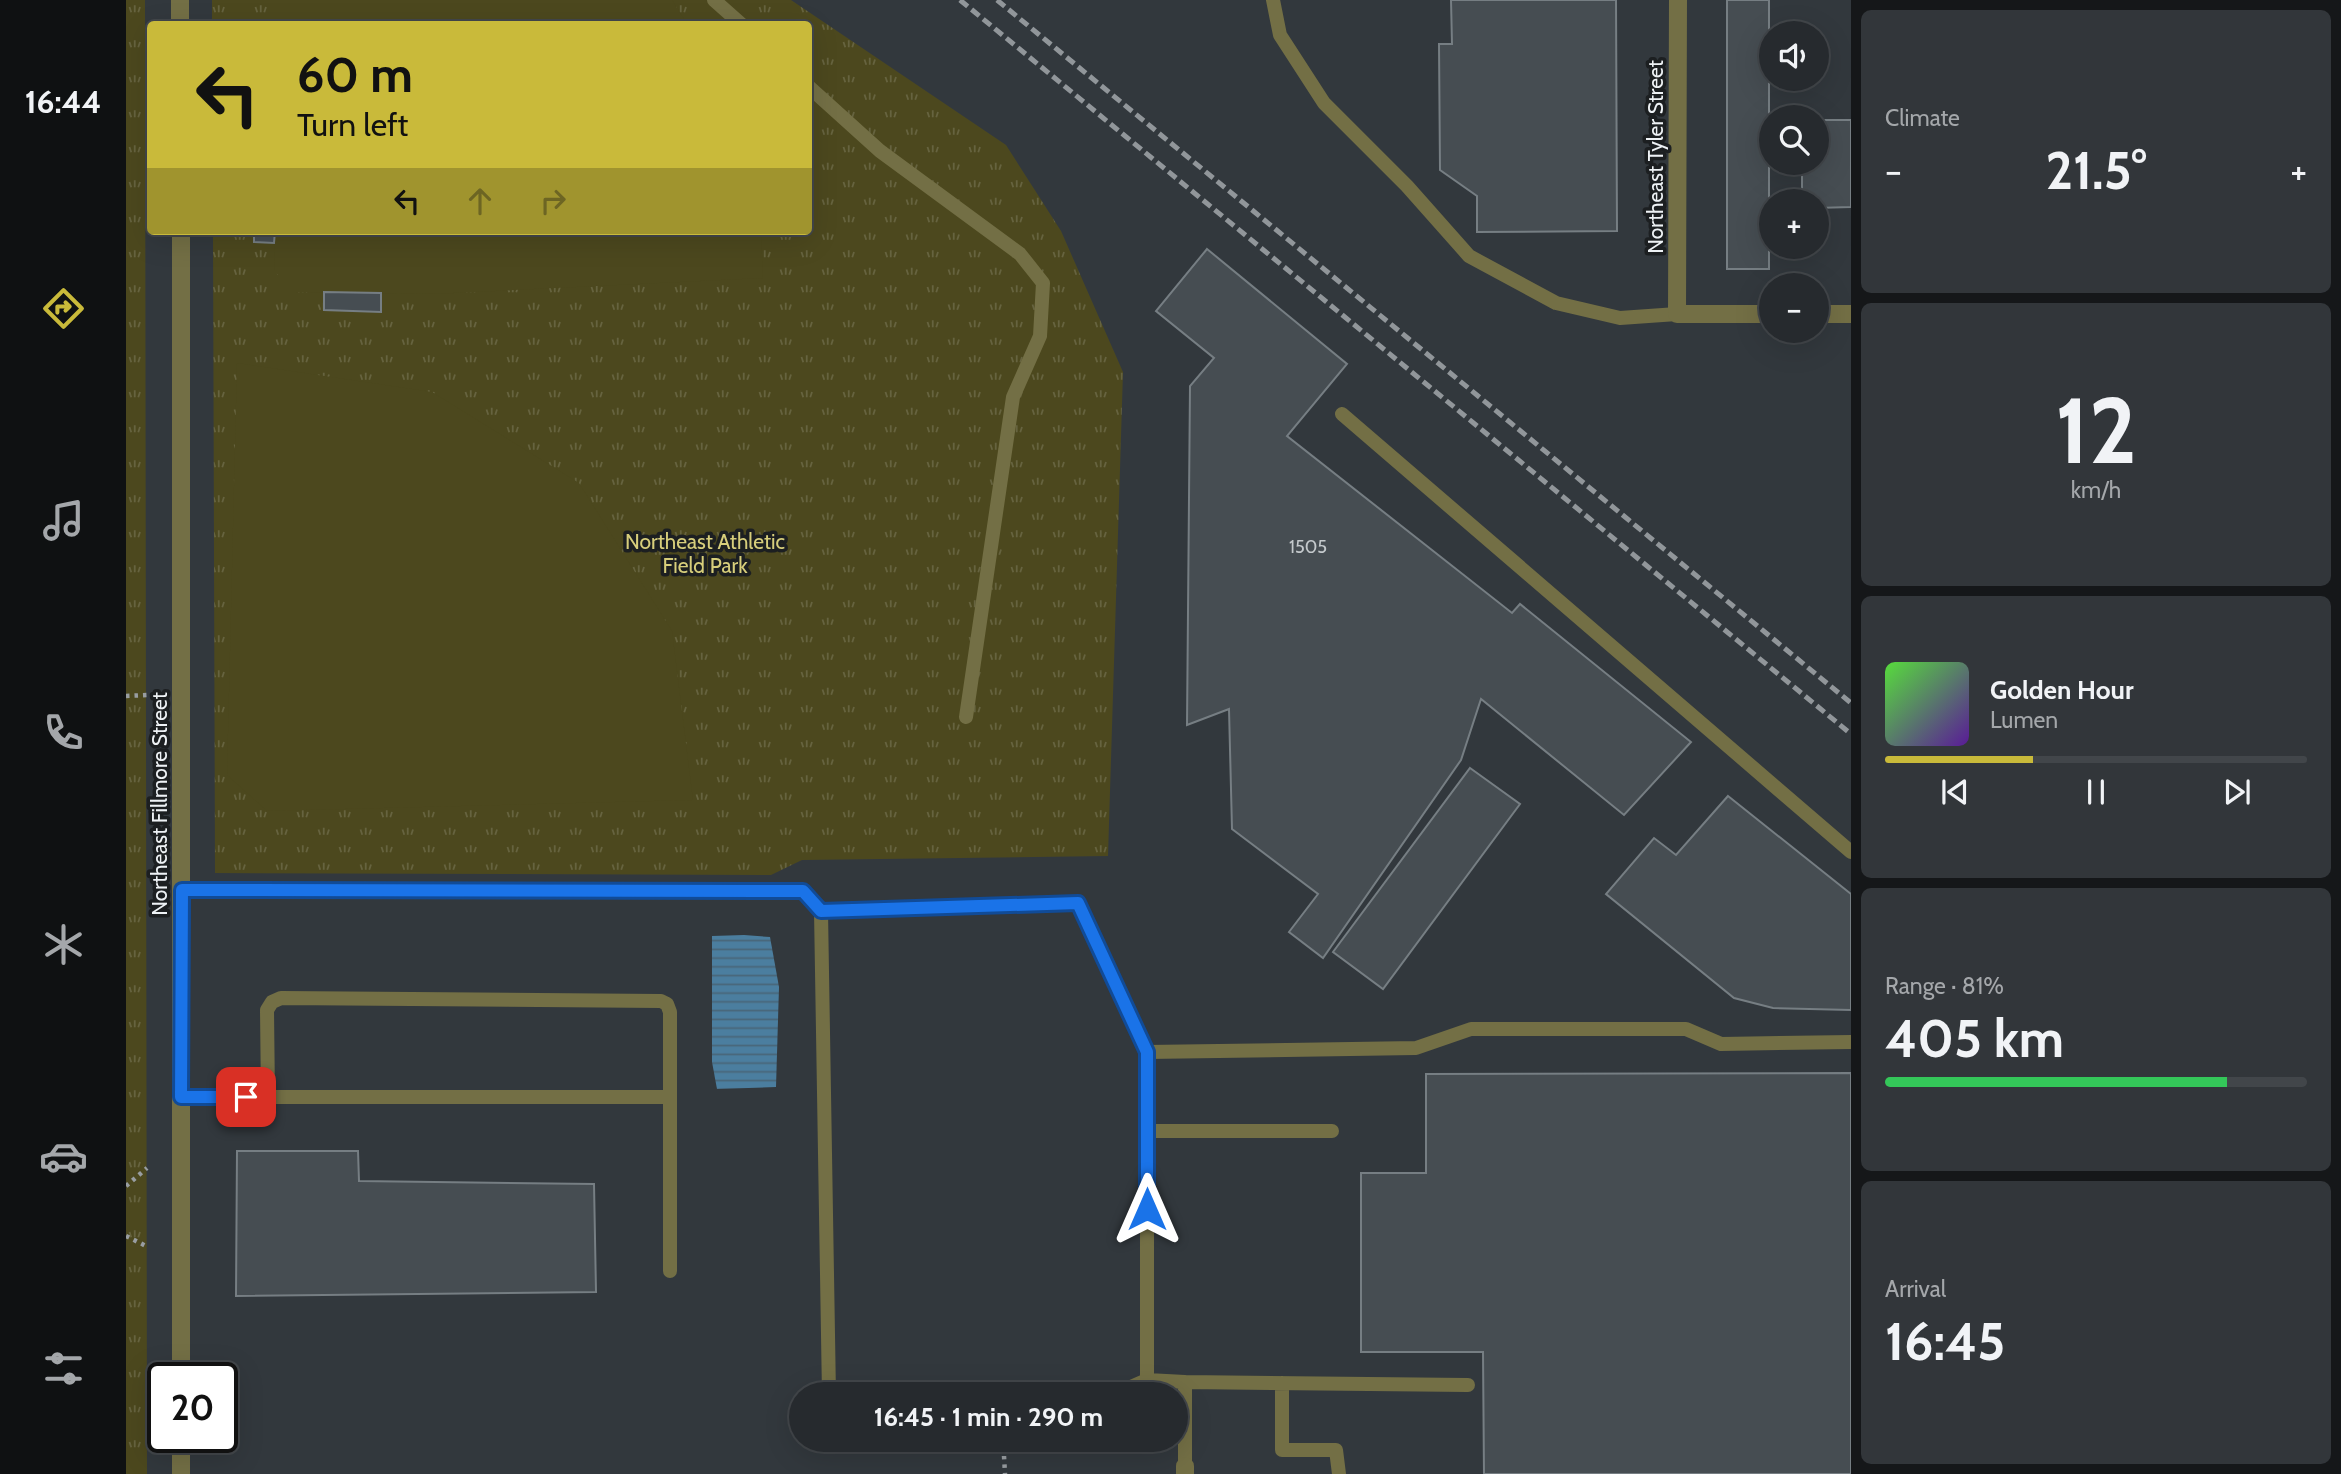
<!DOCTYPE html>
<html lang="en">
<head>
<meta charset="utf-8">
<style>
  body { margin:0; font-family:Cabin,sans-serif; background:#32363a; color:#f1f3f6; height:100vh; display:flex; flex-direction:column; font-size:26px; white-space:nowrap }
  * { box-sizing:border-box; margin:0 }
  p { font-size:23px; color:#a4a7aa }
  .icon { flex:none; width:38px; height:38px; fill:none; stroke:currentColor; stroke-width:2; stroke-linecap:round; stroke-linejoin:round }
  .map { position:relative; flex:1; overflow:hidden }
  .drawer { display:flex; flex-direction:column; gap:10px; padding:10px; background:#151719; width:490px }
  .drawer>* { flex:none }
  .hud { position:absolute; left:21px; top:21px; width:665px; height:214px; border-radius:7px; box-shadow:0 7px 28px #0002,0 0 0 2px #42464a; background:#c9ba3a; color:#111; overflow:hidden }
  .controls { position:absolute; left:1633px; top:21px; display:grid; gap:14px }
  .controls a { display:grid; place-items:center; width:70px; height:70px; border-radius:50%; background:#262a2e; box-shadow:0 7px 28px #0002,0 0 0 2px #42464a; font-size:35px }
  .speed { position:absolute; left:21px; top:1362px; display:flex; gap:14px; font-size:35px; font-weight:700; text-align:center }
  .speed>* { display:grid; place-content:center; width:91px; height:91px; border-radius:50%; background:#262a2e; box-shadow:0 7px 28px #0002,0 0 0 2px #42464a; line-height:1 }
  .speed .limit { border:4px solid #111; border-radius:10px; background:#fff; color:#111 }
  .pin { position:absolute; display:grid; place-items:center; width:60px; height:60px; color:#fff; margin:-30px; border-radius:14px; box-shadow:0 4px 10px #0006 }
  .me { position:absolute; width:77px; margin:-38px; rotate:0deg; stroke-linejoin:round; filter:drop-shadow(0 0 5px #0008) }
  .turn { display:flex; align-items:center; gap:24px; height:147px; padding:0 35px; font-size:32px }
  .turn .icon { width:91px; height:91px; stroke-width:2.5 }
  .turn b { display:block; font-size:49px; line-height:60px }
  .lanes { display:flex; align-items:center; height:66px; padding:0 35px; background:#0003; justify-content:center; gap:35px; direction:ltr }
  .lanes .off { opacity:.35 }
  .big { font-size:52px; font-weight:800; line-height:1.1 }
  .drawer .card { flex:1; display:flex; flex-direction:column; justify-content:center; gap:10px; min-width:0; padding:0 24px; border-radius:10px; background:#32363a }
  .drawer .dial { align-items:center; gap:0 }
  .dial b { font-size:91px; line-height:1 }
  .song { display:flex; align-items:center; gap:21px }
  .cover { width:84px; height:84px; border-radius:10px; background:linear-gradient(135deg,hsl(110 70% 55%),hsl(270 70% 35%)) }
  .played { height:7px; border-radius:4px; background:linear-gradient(90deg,#c9ba3a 35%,#42464a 35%) }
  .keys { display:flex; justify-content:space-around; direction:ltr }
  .heat { display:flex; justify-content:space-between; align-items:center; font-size:38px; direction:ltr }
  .charge { height:10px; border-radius:5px; background:linear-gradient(90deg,#34c759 81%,#42464a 0) }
  .trip { position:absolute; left:663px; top:1382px; width:399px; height:70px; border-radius:35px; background:#262a2e; box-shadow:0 7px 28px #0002,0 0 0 2px #42464a; font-weight:800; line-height:70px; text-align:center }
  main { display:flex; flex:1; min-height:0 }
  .tab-bar { display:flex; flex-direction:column; width:126px; justify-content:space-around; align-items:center; background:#0f1112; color:#a4a7aa }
  .tab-bar .icon { width:49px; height:49px }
  .tab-bar .selected { color:#c9ba3a }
  .tab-bar b { font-size:32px; color:#f1f3f6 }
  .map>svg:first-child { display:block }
  .park { fill:url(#park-tufts) }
  .pitch { fill:#4c481e }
  .water { fill:url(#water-rules) }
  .building { fill:#464d52; stroke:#767e83; stroke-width:2 }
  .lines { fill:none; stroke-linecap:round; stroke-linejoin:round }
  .path { stroke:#989da1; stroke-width:4.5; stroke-dasharray:3.5 5; stroke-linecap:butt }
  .service { stroke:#736f45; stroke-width:14 }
  .minor { stroke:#736f45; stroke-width:18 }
  .rail { stroke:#91969a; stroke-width:5; stroke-dasharray:10 5; stroke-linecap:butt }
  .route-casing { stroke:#114b97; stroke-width:18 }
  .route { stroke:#1a73e8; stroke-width:12 }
  .labels { text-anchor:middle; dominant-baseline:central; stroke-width:7; stroke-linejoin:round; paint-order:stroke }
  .number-label { font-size:18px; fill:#c4c9cc }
  .street-label { font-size:21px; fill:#eef2f5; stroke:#1c1f21 }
  .park-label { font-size:21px; fill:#d7ce7b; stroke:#1c1f21 }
</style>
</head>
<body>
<main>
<nav class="tab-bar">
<b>16:44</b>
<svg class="icon selected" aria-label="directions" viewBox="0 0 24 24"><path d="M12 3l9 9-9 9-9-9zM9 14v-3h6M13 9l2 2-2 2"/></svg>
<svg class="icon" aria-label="music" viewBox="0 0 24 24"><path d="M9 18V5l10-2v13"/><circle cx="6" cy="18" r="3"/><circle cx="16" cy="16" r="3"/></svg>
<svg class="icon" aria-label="phone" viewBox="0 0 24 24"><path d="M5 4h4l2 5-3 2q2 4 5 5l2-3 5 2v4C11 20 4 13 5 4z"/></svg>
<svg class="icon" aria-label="climate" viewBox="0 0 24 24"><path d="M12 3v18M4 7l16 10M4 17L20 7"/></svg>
<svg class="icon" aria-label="car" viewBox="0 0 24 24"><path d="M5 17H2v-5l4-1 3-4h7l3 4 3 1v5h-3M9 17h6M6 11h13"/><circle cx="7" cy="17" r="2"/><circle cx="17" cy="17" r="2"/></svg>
<svg class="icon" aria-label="filters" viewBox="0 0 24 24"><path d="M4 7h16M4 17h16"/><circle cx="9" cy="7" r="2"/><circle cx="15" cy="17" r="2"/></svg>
</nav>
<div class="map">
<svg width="1725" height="1474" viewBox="0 0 1725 1474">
  <defs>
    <pattern id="park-tufts" width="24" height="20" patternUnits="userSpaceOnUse" patternTransform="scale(1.75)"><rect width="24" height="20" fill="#4c481e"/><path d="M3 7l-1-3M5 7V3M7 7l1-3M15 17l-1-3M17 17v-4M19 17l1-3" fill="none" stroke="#66633f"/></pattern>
    <pattern id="water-rules" width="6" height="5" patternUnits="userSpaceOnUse" patternTransform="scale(1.75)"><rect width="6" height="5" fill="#4b7e9f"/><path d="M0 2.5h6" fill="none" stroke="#496679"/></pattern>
  </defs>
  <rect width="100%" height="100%" fill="#32383d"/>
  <!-- park -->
  <path class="park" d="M0 0H19L21 1474H0Z
    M86 0H665L880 145 935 231 997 372 982 856 676 860 645 875 89 873 87 231H682V24H86Z"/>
  <!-- pitch -->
  <path class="pitch" d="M156 0H546L561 24H156Z
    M149 231H635L637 278 307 294 169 292 148 271Z
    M111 363 306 392 453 483 546 631 567 800 141 811 101 775Z"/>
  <!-- water -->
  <path class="water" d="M618 935 644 937 653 987 650 1087 591 1089 586 1062V936Z"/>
  <!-- building -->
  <path class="building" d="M1325 0H1490L1491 231 1351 232V196L1314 170 1313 44H1326Z
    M1601 0H1643V269H1601Z
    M1690 120H1725V207L1690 208V201H1676V163H1690Z
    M128 231H149L148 243 128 242Z
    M1081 249 1221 364 1161 436 1386 613 1394 604 1565 742 1498 815 1355 699 1335 760 1197 958 1163 932 1192 894 1106 829 1103 709 1061 725 1064 386 1088 358 1030 311Z
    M198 292 255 293V312L198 310Z
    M1344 768 1394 804 1257 989 1207 952Z
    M1602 796 1725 894V1010L1647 1008 1608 998 1480 894 1528 838 1550 855Z
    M1725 1073V1474H1358L1357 1352H1235V1173H1300V1074Z
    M111 1151H232L233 1181 468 1184 470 1292 110 1296Z"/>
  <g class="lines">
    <!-- path -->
    <path class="path" d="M0 696 21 695
      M0 1186 21 1168
      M0 1236 20 1246
      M878 1456 879 1474"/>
    <!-- service -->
    <path class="service" d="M588 0 615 24
      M1147 0 1154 35 1198 103 1281 186 1343 256 1430 303 1494 318 1551 314
      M682 86 754 151 894 254 917 283 914 336 887 397 840 717
      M1216 414 1725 852
      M56 890 677 892 695 911
      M55 1097H544
      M142 1097 141 1010 146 1002 155 998 535 1001 541 1004 544 1012V1271
      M1021 1131H1206
      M1059 1382 1342 1385
      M1156 1383V1450H1210L1213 1474
      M703 1395 695 911 952 903 1021 1052
      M987 1395 1021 1380
      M1059 1466V1382L1021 1380V1052L1290 1048 1345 1029H1560L1595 1044 1725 1042"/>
    <!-- minor -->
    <path class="minor" d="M54 0V24
      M1552 0 1551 314H1645
      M55 231V1377
      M1690 314H1725
      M55 1437V1474
      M1059 1466V1474"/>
    <!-- rail -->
    <path class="rail" d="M834 0 1725 734
      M871 0 1725 703"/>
  </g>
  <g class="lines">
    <!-- route casing -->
    <g class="route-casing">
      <path id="route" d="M120 1097H55L56 890 677 891 695 911 952 903 1021 1052V1209"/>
    </g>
    <!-- route -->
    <use href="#route" class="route"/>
  </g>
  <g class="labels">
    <!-- number labels -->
    <g class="number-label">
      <text x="1182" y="547">1505</text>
    </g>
    <!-- street labels -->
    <g class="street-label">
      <text transform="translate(1529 157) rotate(-90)">Northeast Tyler Street</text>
      <text transform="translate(33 804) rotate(-90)">Northeast Fillmore Street</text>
    </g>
    <!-- park labels -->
    <g class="park-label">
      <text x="579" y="541">Northeast Athletic<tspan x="579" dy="24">Field Park</tspan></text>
    </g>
  </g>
</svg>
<div class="controls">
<a><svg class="icon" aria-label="sound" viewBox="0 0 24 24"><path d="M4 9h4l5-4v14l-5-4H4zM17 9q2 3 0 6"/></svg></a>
<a><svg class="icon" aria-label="search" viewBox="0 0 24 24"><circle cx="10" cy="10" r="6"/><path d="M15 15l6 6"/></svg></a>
<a>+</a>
<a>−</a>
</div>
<div class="speed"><div class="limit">20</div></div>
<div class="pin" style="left:120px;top:1097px;background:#d93025"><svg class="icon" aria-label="arrive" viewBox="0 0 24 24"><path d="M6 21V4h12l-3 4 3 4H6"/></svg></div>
<svg class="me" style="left:1021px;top:1209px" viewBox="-20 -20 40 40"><path d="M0-17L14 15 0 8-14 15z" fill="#1a73e8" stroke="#fff" stroke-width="4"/></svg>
<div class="trip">16:45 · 1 min · 290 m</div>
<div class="hud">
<div class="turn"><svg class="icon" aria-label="left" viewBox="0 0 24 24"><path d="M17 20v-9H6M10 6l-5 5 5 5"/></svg><div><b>60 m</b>Turn left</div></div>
<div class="lanes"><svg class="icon" aria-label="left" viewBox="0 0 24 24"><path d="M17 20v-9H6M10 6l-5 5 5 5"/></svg><svg class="icon off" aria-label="ahead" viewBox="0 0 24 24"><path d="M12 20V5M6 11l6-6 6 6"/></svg><svg class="icon off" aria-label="right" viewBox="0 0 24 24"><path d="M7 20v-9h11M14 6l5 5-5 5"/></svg></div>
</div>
</div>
<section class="drawer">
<div class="card"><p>Climate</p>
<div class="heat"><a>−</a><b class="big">21.5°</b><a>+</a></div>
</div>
<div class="card dial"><b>12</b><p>km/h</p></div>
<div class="card">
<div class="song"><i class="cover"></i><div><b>Golden Hour</b><p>Lumen</p></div></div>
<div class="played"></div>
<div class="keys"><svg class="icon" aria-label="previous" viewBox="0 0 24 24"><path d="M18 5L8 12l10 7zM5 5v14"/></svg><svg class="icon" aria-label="pause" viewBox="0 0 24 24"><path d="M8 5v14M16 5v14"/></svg><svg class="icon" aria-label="next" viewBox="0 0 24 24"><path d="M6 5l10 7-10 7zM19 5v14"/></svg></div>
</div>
<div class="card"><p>Range · 81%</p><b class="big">405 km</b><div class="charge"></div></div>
<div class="card"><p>Arrival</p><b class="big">16:45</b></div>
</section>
</main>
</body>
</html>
